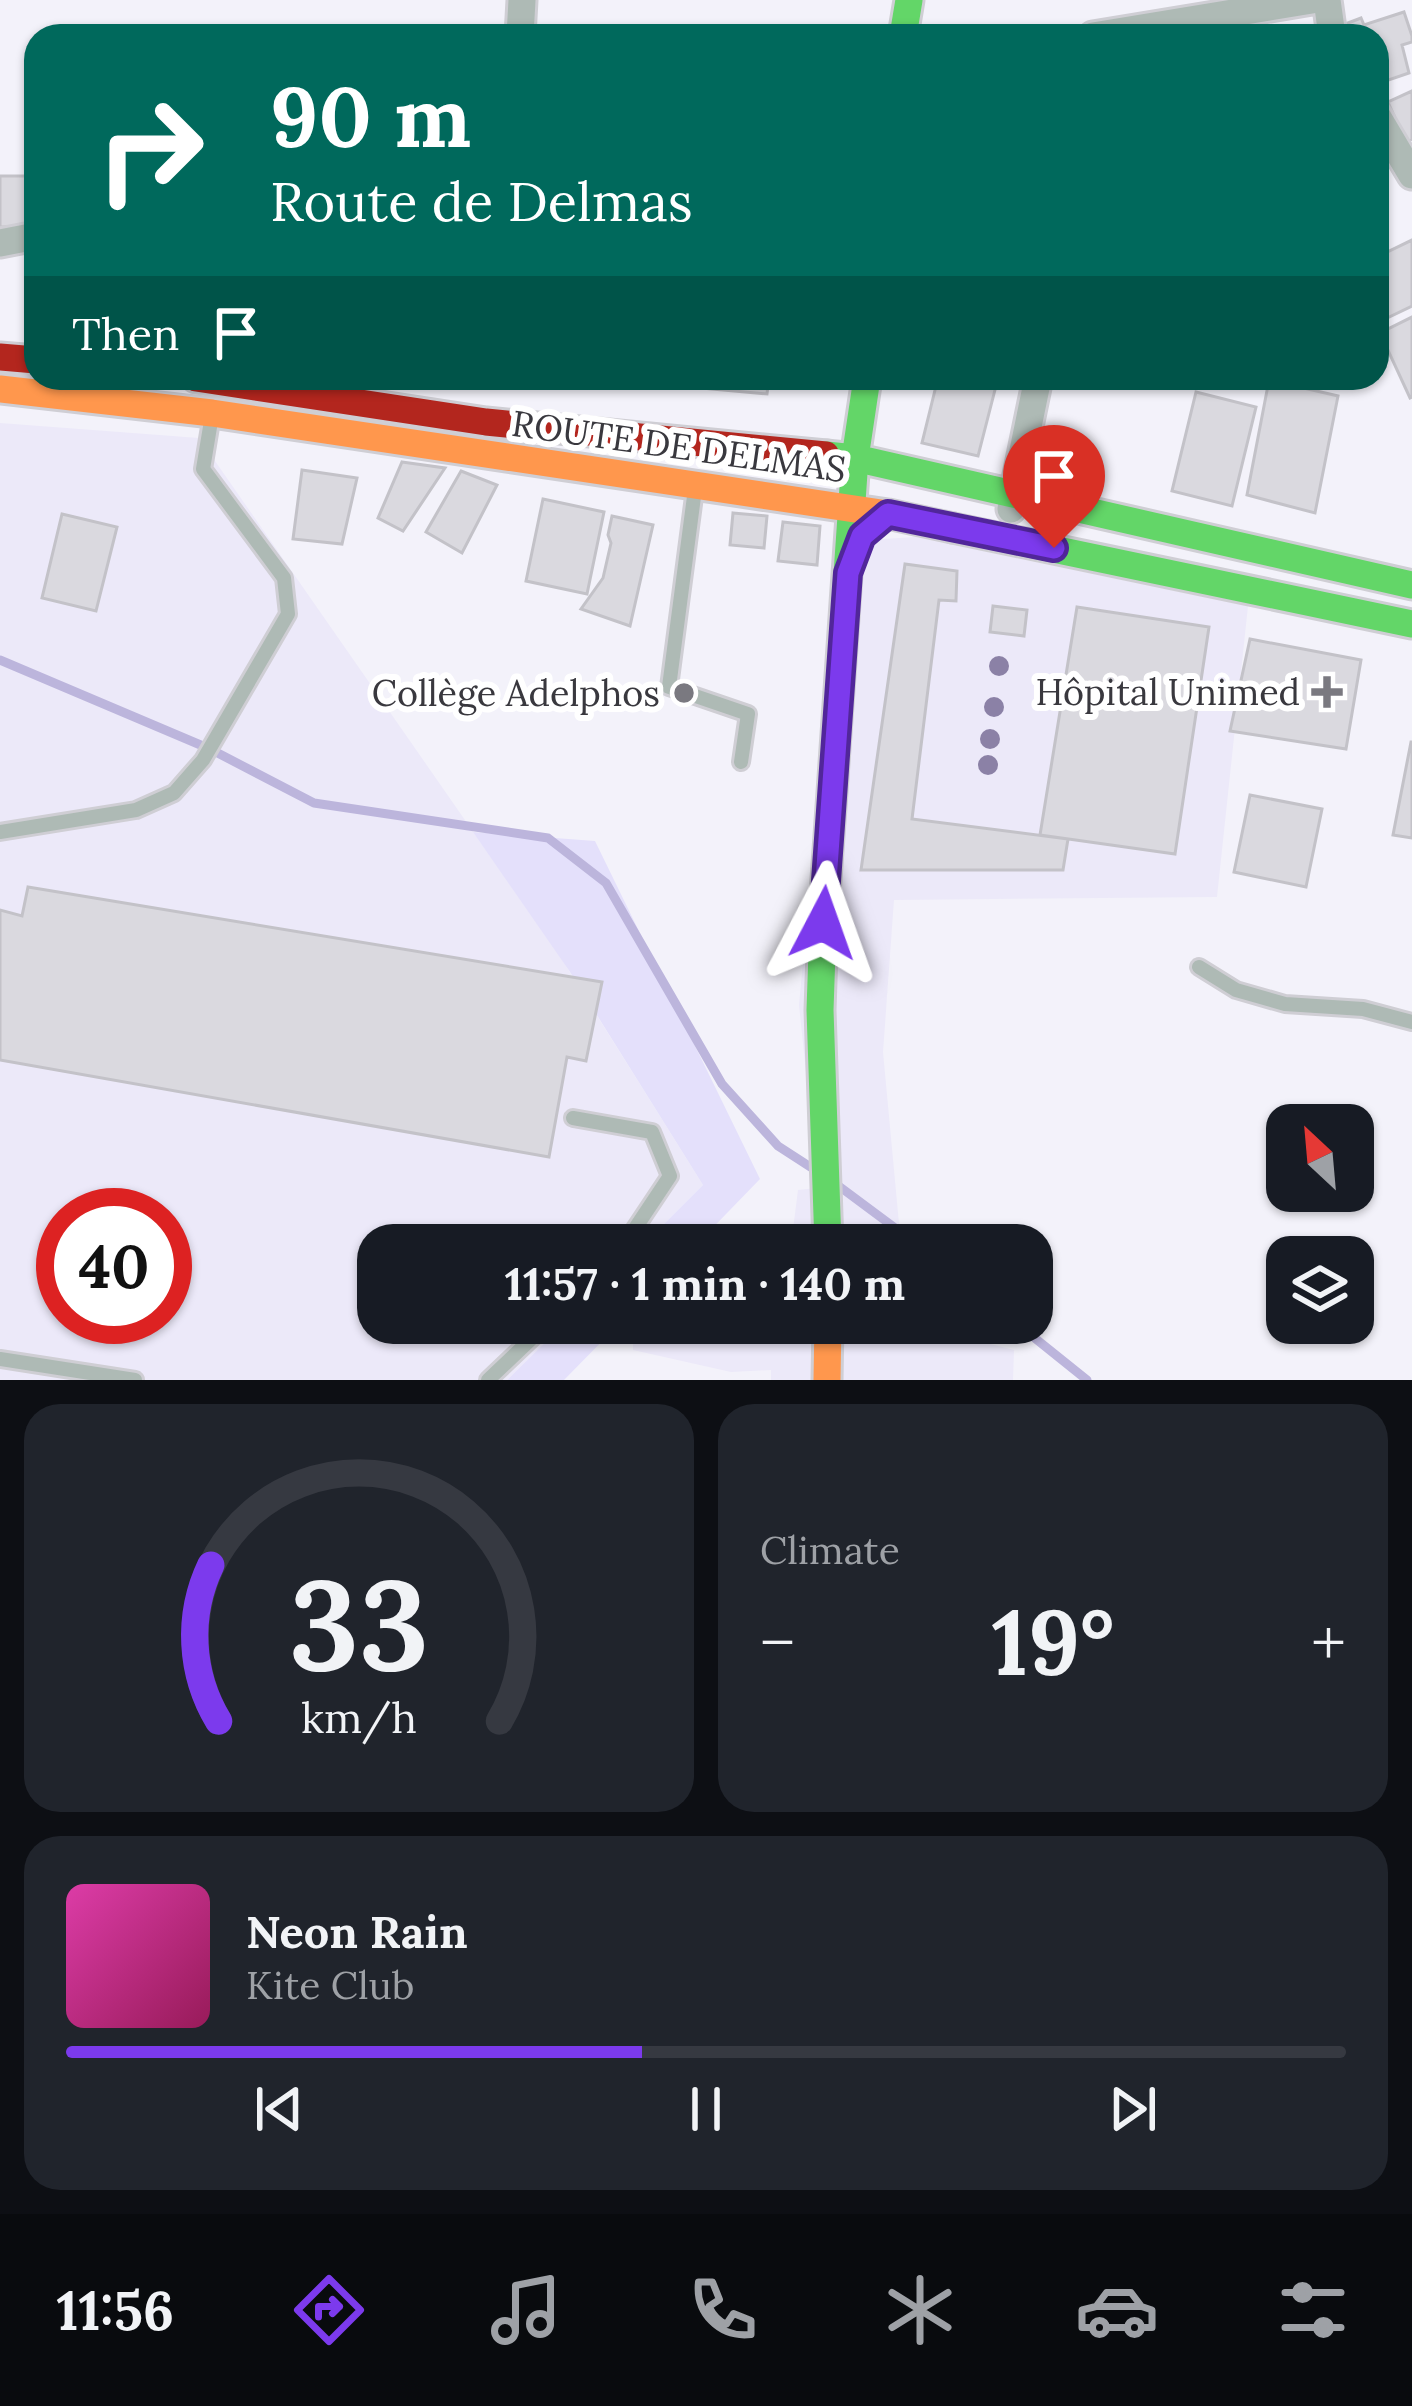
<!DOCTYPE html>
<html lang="en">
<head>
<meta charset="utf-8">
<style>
  body { margin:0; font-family:Lora,serif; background:#20242c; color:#f1f3f6; height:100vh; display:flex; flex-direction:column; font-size:45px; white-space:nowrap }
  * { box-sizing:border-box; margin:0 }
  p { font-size:39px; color:#9ea1a6 }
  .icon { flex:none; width:66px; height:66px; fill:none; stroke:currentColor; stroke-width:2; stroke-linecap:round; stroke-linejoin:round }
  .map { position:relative; height:1380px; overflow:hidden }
  .panel { display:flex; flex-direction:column; gap:24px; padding:24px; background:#0d0f14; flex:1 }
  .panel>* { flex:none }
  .banner { position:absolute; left:24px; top:24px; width:1365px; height:366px; border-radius:36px; box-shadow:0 3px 9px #0004; background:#00695c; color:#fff; overflow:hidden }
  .needle { width:78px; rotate:334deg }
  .tools { position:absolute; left:1266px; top:1104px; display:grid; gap:24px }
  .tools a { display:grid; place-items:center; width:108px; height:108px; border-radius:24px; background:#171b24; box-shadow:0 3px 9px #0004; font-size:60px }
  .speed { position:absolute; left:36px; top:1188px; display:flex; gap:24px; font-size:60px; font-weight:700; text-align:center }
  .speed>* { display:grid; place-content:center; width:156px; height:156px; border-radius:50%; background:#171b24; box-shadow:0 3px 9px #0004; line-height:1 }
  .speed .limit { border:18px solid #d22; background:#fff; color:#111 }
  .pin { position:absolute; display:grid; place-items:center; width:102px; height:102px; color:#fff; margin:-123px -51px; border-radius:50% 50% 50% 0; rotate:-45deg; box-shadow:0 0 12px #0007 }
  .pin .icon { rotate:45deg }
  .me { position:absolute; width:132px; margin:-66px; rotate:4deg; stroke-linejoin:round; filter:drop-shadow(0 0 9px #0008) }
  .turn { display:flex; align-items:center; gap:42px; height:252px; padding:0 48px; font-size:54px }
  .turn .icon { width:156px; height:156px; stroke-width:2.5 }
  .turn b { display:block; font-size:84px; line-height:102px }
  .then { display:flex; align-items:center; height:114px; padding:0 48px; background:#0003; gap:24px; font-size:45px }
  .big { font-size:90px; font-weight:700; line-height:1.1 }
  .panel .card { flex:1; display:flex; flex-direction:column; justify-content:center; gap:18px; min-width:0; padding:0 42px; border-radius:36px; background:#20242c }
  .panel .dial { align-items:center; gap:0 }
  .dial svg { height:312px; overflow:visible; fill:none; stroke:#363941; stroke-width:7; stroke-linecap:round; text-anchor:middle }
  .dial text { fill:#f1f3f6; stroke:none }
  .song { display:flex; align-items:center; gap:36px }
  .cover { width:144px; height:144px; border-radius:18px; background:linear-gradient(135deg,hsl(320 70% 55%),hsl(330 70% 35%)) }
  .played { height:12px; border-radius:6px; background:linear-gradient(90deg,#7c3aed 45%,#363941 45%) }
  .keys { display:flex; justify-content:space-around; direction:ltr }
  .heat { display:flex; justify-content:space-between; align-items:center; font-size:66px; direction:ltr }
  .panel .tiles { flex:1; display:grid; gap:24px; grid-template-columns:1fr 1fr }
  .card:last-child { grid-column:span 2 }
  .trip { position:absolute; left:357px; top:1224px; width:696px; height:120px; border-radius:36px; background:#171b24; box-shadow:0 3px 9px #0004; font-weight:700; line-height:120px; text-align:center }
  .dock { display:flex; height:192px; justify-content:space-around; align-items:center; background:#090b0e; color:#9ea1a6 }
  .dock .icon { width:84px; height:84px }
  .dock .active { color:#7c3aed }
  .dock b { font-size:54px; color:#f1f3f6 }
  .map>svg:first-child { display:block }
  .built { fill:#ece9f9; fill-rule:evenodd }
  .green { fill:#e4e0fb }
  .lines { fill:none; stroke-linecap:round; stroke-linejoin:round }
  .stream { stroke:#bcb5dc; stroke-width:9 }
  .building { fill:#dad9df; stroke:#c3c2c8; stroke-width:3 }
  .lane-casing { stroke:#cfced4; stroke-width:20 }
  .street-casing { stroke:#cfced4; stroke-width:33 }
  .fast-casing { stroke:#cfced4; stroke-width:33 }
  .slow-casing { stroke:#cfced4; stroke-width:33 }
  .jam-casing { stroke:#cfced4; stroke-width:33 }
  .lane { stroke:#aebab5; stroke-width:14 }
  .street { stroke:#aebab5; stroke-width:27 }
  .fast { stroke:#63d668; stroke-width:27 }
  .slow { stroke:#ff974d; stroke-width:27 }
  .jam { stroke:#b3261e; stroke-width:27 }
  .tree { fill:#8b81a6 }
  .route-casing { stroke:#51269a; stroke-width:30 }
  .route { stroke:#7c3aed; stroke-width:21 }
  .poi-dot { fill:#7a7980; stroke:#fff; stroke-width:4.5 }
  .labels { text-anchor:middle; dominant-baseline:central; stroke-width:12; stroke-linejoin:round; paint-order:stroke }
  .street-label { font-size:36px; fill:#39383e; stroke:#fff }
  .poi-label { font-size:36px; fill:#39383e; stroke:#fff; text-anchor:end }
</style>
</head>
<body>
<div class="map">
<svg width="1412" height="1380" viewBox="0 0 1412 1380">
  <rect width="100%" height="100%" fill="#f3f2fa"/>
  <!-- built -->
  <path class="built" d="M0 423 199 438 559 955 703 1185 643 1245H378V1323H565L507 1380H0ZM63 1215H165V1317H63Z
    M915 537 1248 606 1217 897 894 900 883 1052 901 1245H791L798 1190 818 1188 799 1005 807 919 867 540Z
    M633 1323H908L1014 1350 1013 1380H771V1370L731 1372 633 1350Z"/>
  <!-- green -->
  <path class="green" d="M473 832 595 841 760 1179 696 1245H643L703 1185 570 972Z
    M565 1323H620L564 1380H507Z"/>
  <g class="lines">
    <!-- stream -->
    <path class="stream" d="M0 660 210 749 314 803 548 838 606 883 722 1084 778 1146 812 1168
      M836 1184 918 1245
      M1016 1323 1087 1380"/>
  </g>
  <!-- building -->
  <path class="building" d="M1404 12 1412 36V42L1402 45 1409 73 1377 84V36H1352L1348 23 1361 18 1364 25Z
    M1412 91V139L1406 142 1388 102Z
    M0 176H27L28 227H0Z
    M1412 240V306L1385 319 1377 302V257Z
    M1412 317V397L1410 398 1380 333Z
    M645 378H769L767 394 645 383Z
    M938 378H998L978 456 922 443Z
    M1269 380 1338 396 1315 513 1247 495Z
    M1196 392 1256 407 1232 506 1172 491Z
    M402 462 445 468 403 531 378 518Z
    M302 470 357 478 342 544 293 539Z
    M461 471 497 485 462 553 426 532Z
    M543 499 604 512 587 594 526 581Z
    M733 513 767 516 764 548 730 545Z
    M62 514 117 527 96 611 42 598Z
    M612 516 653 525 630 626 581 609 603 578 611 543 608 535Z
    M783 522 820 526 817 565 778 561Z
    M905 564 957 571 956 601 939 600 912 819 1068 839 1063 870H861Z
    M993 606 1027 610 1024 636 990 632Z
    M1077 607 1209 627 1175 854 1040 835Z
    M1250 639 1361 660 1346 749 1230 731Z
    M1411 742H1412V838L1393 835Z
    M1250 795 1322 809 1306 887 1234 872Z
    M28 887 602 982 586 1061 567 1057 549 1157 0 1060V910L22 916Z"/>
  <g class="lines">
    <!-- lane casing -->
    <g class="lane-casing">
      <path id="lane" d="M695 489 669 687 748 714 741 762
        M0 832 136 810 174 793 203 760 288 614 284 578 203 469 212 415
        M1199 967 1236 990 1285 1004 1363 1009 1412 1022
        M573 1118 652 1132 670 1176 624 1245
        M0 1359 135 1380
        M488 1380 548 1323"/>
    </g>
    <!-- street casing -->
    <g class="street-casing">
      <path id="street" d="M1327 0 1332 36
        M520 36 522 0
        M1093 36 1312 0
        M1377 116 1412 175
        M0 243 36 236
        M1011 509 1038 378"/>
    </g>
    <!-- fast casing -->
    <g class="fast-casing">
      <path id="fast" d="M903 36 909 0
        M826 455 855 458 1412 585
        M953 528 1412 624
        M828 1245 820 1010 823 923 855 458 867 378"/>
    </g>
    <!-- slow casing -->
    <g class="slow-casing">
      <path id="slow" d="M0 389 212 413 888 514 953 528
        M827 1380 828 1323"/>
    </g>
    <!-- jam casing -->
    <g class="jam-casing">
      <path id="jam" d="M0 357 36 360
        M196 378 486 422 826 455"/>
    </g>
    <!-- lane -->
    <use href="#lane" class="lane"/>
    <!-- street -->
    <use href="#street" class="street"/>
    <!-- fast -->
    <use href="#fast" class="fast"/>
    <!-- slow -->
    <use href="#slow" class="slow"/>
    <!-- jam -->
    <use href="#jam" class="jam"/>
  </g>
  <!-- trees -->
  <g class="tree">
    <circle cx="999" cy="666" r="10"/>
    <circle cx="994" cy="707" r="10"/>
    <circle cx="990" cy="739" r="10"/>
    <circle cx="988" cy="765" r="10"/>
  </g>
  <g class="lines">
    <!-- route casing -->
    <g class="route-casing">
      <path id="route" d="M823 923 848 573 862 536 888 514 1054 548"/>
    </g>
    <!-- route -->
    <use href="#route" class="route"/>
  </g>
  <!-- markers -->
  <g class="poi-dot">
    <path d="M1321 674h12v12h12v12h-12v12h-12v-12h-12v-12h12z"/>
    <circle cx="684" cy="693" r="12"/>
  </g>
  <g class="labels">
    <!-- street labels -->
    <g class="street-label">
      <text transform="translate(679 446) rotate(8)">ROUTE DE DELMAS</text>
    </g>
    <!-- poi labels -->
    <g class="poi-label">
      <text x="1300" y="692">Hôpital Unimed</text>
      <text x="660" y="693">Collège Adelphos</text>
    </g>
  </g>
</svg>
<div class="tools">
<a><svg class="needle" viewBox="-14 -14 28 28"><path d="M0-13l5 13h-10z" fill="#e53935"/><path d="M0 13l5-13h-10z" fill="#9ea1a6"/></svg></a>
<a><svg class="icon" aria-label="layers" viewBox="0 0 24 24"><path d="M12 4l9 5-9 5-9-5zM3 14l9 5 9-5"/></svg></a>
</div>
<div class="speed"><div class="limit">40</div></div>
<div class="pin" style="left:1054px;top:548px;background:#d93025"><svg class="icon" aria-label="arrive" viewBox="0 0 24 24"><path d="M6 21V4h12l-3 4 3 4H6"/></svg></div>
<svg class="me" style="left:823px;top:923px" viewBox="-20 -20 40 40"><path d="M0-17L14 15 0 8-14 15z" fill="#7c3aed" stroke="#fff" stroke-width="4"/></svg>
<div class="trip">11:57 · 1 min · 140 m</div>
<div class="banner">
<div class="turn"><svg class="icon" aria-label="right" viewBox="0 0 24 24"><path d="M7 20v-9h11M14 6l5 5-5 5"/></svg><div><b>90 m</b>Route de Delmas</div></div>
<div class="then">Then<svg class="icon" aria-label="arrive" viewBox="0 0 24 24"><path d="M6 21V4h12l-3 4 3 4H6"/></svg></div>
</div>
</div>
<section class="panel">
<div class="tiles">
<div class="card dial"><svg viewBox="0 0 100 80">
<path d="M14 69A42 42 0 1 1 86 69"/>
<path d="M14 69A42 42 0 0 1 12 29" stroke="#7c3aed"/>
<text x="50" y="56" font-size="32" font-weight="700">33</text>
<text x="50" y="72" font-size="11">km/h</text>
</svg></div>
<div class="card"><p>Climate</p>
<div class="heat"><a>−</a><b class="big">19°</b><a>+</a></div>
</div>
<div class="card">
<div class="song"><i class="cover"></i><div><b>Neon Rain</b><p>Kite Club</p></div></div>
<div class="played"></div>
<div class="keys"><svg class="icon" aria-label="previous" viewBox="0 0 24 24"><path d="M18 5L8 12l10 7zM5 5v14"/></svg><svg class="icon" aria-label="pause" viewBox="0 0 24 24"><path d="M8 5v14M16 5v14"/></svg><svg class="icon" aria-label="next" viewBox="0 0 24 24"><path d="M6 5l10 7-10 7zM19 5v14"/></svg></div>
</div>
</div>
</section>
<nav class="dock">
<b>11:56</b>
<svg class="icon active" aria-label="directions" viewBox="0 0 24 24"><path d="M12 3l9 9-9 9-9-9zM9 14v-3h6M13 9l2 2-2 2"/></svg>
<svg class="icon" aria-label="music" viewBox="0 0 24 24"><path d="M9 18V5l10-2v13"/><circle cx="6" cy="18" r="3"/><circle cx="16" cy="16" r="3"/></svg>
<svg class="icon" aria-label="phone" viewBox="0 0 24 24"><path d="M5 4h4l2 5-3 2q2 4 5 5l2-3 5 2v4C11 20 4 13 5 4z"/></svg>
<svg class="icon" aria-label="climate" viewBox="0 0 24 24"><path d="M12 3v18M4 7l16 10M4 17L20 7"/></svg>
<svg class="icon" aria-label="car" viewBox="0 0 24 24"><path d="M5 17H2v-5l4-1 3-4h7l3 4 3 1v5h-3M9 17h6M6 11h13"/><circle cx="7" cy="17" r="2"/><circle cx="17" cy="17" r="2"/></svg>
<svg class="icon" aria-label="filters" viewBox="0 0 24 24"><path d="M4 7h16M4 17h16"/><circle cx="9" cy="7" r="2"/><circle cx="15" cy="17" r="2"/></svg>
</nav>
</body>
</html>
